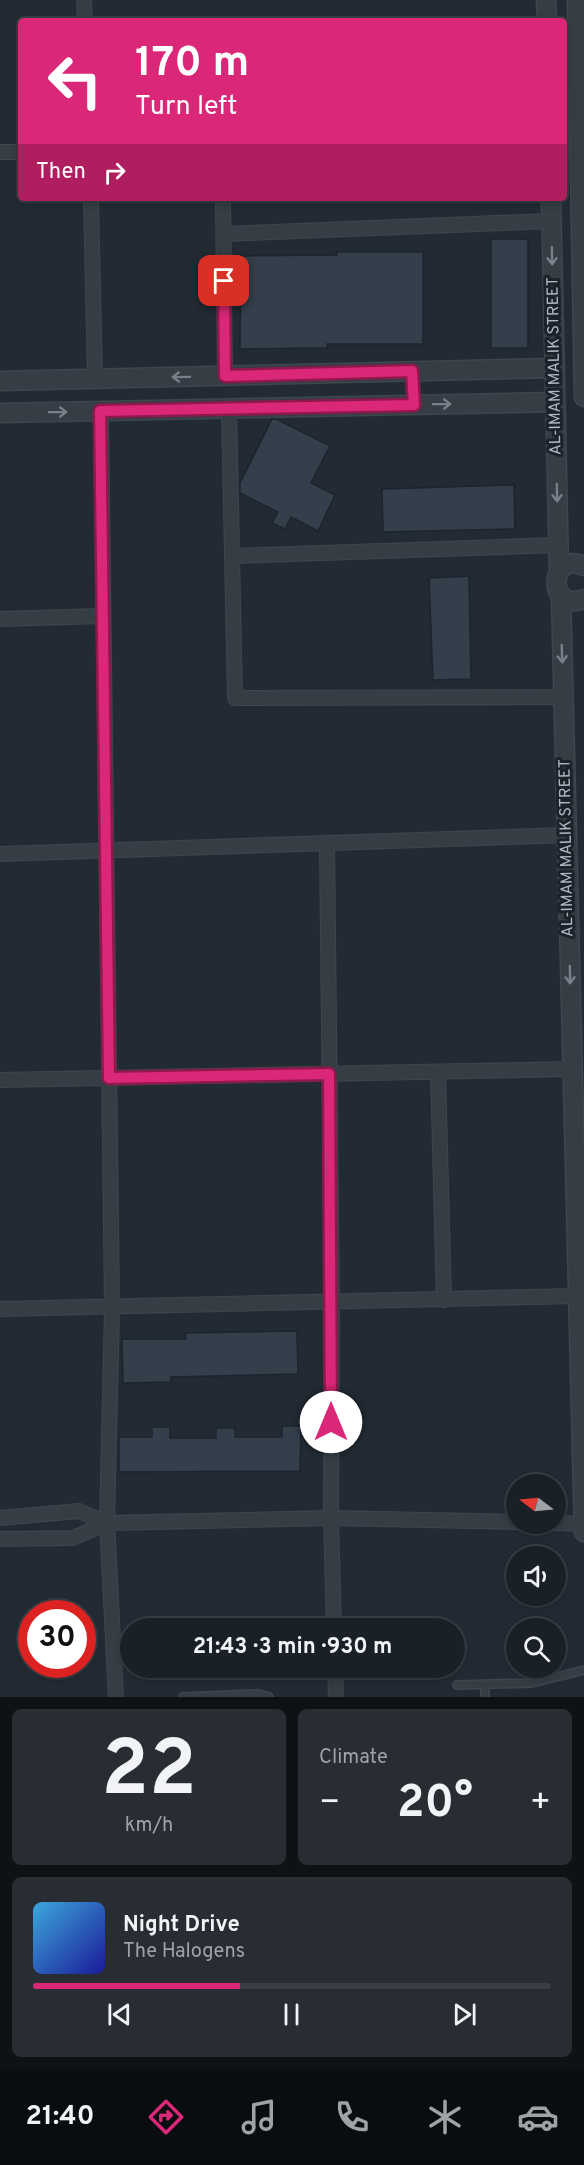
<!DOCTYPE html>
<html lang="en">
<head>
<meta charset="utf-8">
<style>
  body { margin:0; font-family:Overpass,sans-serif; background:#272d33; color:#f1f3f6; height:100vh; display:flex; flex-direction:column; font-size:22px; white-space:nowrap }
  * { box-sizing:border-box; margin:0 }
  p { font-size:20px; color:#9fa3a7 }
  .icon { flex:none; width:33px; height:33px; fill:none; stroke:currentColor; stroke-width:2; stroke-linecap:round; stroke-linejoin:round }
  .map { position:relative; height:1697px; overflow:hidden }
  .details { display:flex; flex-direction:column; gap:12px; padding:12px; background:#0e1215; flex:1 }
  .details>* { flex:none }
  .guide { position:absolute; left:18px; top:18px; width:549px; height:183px; border-radius:6px; box-shadow:0 3px 9px #0003,0 0 0 2px #383e44; background:#db2777; color:#fff; overflow:hidden }
  .needle { width:39px; rotate:286deg }
  .tools { position:absolute; left:506px; top:1474px; display:grid; gap:12px }
  .tools a { display:grid; place-items:center; width:60px; height:60px; border-radius:50%; background:#1a2027; box-shadow:0 3px 9px #0003,0 0 0 2px #383e44; font-size:30px }
  .speed { position:absolute; left:18px; top:1600px; display:flex; gap:12px; font-size:30px; font-weight:700; text-align:center }
  .speed>* { display:grid; place-content:center; width:78px; height:78px; border-radius:50%; background:#1a2027; box-shadow:0 3px 9px #0003,0 0 0 2px #383e44; line-height:1 }
  .speed .limit { border:9px solid #d22; background:#fff; color:#111 }
  .pin { position:absolute; display:grid; place-items:center; width:51px; height:51px; color:#fff; margin:-26px; border-radius:12px; box-shadow:0 3px 9px #0006 }
  .me { position:absolute; width:66px; margin:-33px; rotate:0deg; stroke-linejoin:round; filter:drop-shadow(0 0 4px #0008) }
  .turn { display:flex; align-items:center; gap:21px; height:126px; padding:0 18px; font-size:27px }
  .turn .icon { width:78px; height:78px; stroke-width:2.5 }
  .turn b { display:block; font-size:42px; line-height:51px }
  .then { display:flex; align-items:center; height:57px; padding:0 18px; background:#0003; gap:12px; font-size:22px }
  .big { font-size:45px; font-weight:700; line-height:1.1 }
  .details .tile { flex:1; display:flex; flex-direction:column; justify-content:center; gap:9px; min-width:0; padding:0 21px; border-radius:9px; background:#272d33 }
  .details .dial { align-items:center; gap:0 }
  .dial b { font-size:78px; line-height:1 }
  .song { display:flex; align-items:center; gap:18px }
  .cover { width:72px; height:72px; border-radius:9px; background:linear-gradient(135deg,hsl(200 70% 55%),hsl(240 70% 35%)) }
  .played { height:6px; border-radius:3px; background:linear-gradient(90deg,#db2777 40%,#383e44 40%) }
  .keys { display:flex; justify-content:space-around; direction:ltr }
  .heat { display:flex; justify-content:space-between; align-items:center; font-size:33px; direction:ltr }
  .details .tiles { flex:1; display:grid; gap:12px; grid-template-columns:1fr 1fr }
  .tile:last-child { grid-column:span 2 }
  .trip { position:absolute; left:120px; top:1618px; width:345px; height:60px; border-radius:30px; background:#1a2027; box-shadow:0 3px 9px #0003,0 0 0 2px #383e44; font-weight:700; line-height:60px; text-align:center }
  .dock { display:flex; height:96px; justify-content:space-around; align-items:center; background:#0a0d10; color:#9fa3a7 }
  .dock .icon { width:42px; height:42px }
  .dock .active { color:#db2777 }
  .dock b { font-size:27px; color:#f1f3f6 }
  .map>svg:first-child { display:block }
  .building { fill:#343f4b; stroke:#1c242c; stroke-width:1.5 }
  .lines { fill:none; stroke-linecap:round; stroke-linejoin:round }
  .service-casing { stroke:#3e464f; stroke-width:10 }
  .minor-casing { stroke:#3e464f; stroke-width:16 }
  .tertiary-casing { stroke:#3e464f; stroke-width:21 }
  .service { stroke:#353d45; stroke-width:7 }
  .minor { stroke:#353d45; stroke-width:14 }
  .tertiary { stroke:#353d45; stroke-width:18 }
  .oneway { stroke:#78818a }
  .route-casing { stroke:#8e194d; stroke-width:15 }
  .route { stroke:#db2777; stroke-width:10 }
  .labels { text-anchor:middle; dominant-baseline:central; stroke-width:6; stroke-linejoin:round; paint-order:stroke }
  .street-label { font-size:16px; fill:#afb8c2; stroke:#1a222a }
</style>
</head>
<body>
<div class="map">
<svg width="584" height="1697" viewBox="0 0 584 1697">
  <rect width="100%" height="100%" fill="#222b34"/>
  <!-- building -->
  <path class="building" d="M491 239H528V348H491Z
    M337 252H423V344H327V348L240 349 241 256 337 255Z
    M272 419H276L330 446 311 483 335 495 318 531 291 517 285 529 272 523 278 512 240 493V483Z
    M514 485 515 529 383 532 382 489Z
    M469 576 471 679 433 680 429 578Z
    M297 1331 298 1374 171 1377V1382L123 1383 122 1339H186V1333Z
    M282 1426H301L300 1471 119 1472V1437H152V1427H170V1438H216V1428H235V1437H282Z"/>
  <g class="lines">
    <!-- service casing -->
    <g class="service-casing">
      <path id="service" d="M457 1685 532 1683 584 1670
        M485 1685V1697
        M183 1697 259 1694 269 1697"/>
    </g>
    <!-- minor casing -->
    <g class="minor-casing">
      <path id="minor" d="M84 0 85 21
        M0 152H21
        M91 198 95 379
        M223 198 225 376
        M223 234 551 221
        M229 409 235 698 563 697
        M101 411 112 1308 107 1523 116 1697
        M233 556 559 545
        M0 619 103 616
        M327 843 332 1303 331 1518 334 1629
        M0 854 567 835
        M438 1072 444 1300
        M0 1080 573 1069
        M0 1309 578 1296
        M0 1518 79 1511 107 1523
        M555 1523 584 1524
        M0 1539 73 1538 107 1523 331 1518 516 1522
        M335 1668 336 1697"/>
    </g>
    <!-- tertiary casing -->
    <g class="tertiary-casing">
      <path id="tertiary" d="M546 0 547 21
        M577 0 584 397
        M551 198 559 571
        M0 381 555 368
        M0 413 555 402
        M584 566C549 550 546 613 584 599
        M561 595 584 1532"/>
    </g>
    <!-- service -->
    <use href="#service" class="service"/>
    <!-- minor -->
    <use href="#minor" class="minor"/>
    <!-- tertiary -->
    <use href="#tertiary" class="tertiary"/>
  </g>
  <!-- one-way arrows -->
  <defs><path id="oneway-shaft" d="M-6 0H5M1.5-3L5.5 0L1.5 3" fill="none" stroke-width="1.6" stroke-linecap="round" stroke-linejoin="round" transform="scale(1.5)"/></defs>
  <g class="oneway">
    <use href="#oneway-shaft" transform="translate(552 256) rotate(89)"/>
    <use href="#oneway-shaft" transform="translate(181 377) rotate(179)"/>
    <use href="#oneway-shaft" transform="translate(442 404) rotate(-1)"/>
    <use href="#oneway-shaft" transform="translate(58 412) rotate(-1)"/>
    <use href="#oneway-shaft" transform="translate(557 493) rotate(89)"/>
    <use href="#oneway-shaft" transform="translate(562 654) rotate(88)"/>
    <use href="#oneway-shaft" transform="translate(570 975) rotate(89)"/>
  </g>
  <g class="lines">
    <!-- route casing -->
    <g class="route-casing">
      <path id="route" d="M224 281 225 376 412 371 414 405 100 411 109 1078 329 1074 331 1422"/>
    </g>
    <!-- route -->
    <use href="#route" class="route"/>
  </g>
  <g class="labels">
    <!-- street labels -->
    <g class="street-label">
      <text transform="translate(555 366) rotate(-91)">AL-IMAM MALIK STREET</text>
      <text transform="translate(567 848) rotate(-91)">AL-IMAM MALIK STREET</text>
    </g>
  </g>
</svg>
<div class="tools">
<a><svg class="needle" viewBox="-14 -14 28 28"><path d="M0-13l5 13h-10z" fill="#e53935"/><path d="M0 13l5-13h-10z" fill="#9fa3a7"/></svg></a>
<a><svg class="icon" aria-label="sound" viewBox="0 0 24 24"><path d="M4 9h4l5-4v14l-5-4H4zM17 9q2 3 0 6"/></svg></a>
<a><svg class="icon" aria-label="search" viewBox="0 0 24 24"><circle cx="10" cy="10" r="6"/><path d="M15 15l6 6"/></svg></a>
</div>
<div class="speed"><div class="limit">30</div></div>
<div class="pin" style="left:224px;top:281px;background:#d93025"><svg class="icon" aria-label="arrive" viewBox="0 0 24 24"><path d="M6 21V4h12l-3 4 3 4H6"/></svg></div>
<svg class="me" style="left:331px;top:1422px" viewBox="-20 -20 40 40"><circle r="19" fill="#fff"/><path d="M0-13L10 11 0 6-10 11z" fill="#db2777"/></svg>
<div class="trip">21:43 · 3 min · 930 m</div>
<div class="guide">
<div class="turn"><svg class="icon" aria-label="left" viewBox="0 0 24 24"><path d="M17 20v-9H6M10 6l-5 5 5 5"/></svg><div><b>170 m</b>Turn left</div></div>
<div class="then">Then<svg class="icon" aria-label="right" viewBox="0 0 24 24"><path d="M7 20v-9h11M14 6l5 5-5 5"/></svg></div>
</div>
</div>
<section class="details">
<div class="tiles">
<div class="tile dial"><b>22</b><p>km/h</p></div>
<div class="tile"><p>Climate</p>
<div class="heat"><a>−</a><b class="big">20°</b><a>+</a></div>
</div>
<div class="tile">
<div class="song"><i class="cover"></i><div><b>Night Drive</b><p>The Halogens</p></div></div>
<div class="played"></div>
<div class="keys"><svg class="icon" aria-label="previous" viewBox="0 0 24 24"><path d="M18 5L8 12l10 7zM5 5v14"/></svg><svg class="icon" aria-label="pause" viewBox="0 0 24 24"><path d="M8 5v14M16 5v14"/></svg><svg class="icon" aria-label="next" viewBox="0 0 24 24"><path d="M6 5l10 7-10 7zM19 5v14"/></svg></div>
</div>
</div>
</section>
<nav class="dock">
<b>21:40</b>
<svg class="icon active" aria-label="directions" viewBox="0 0 24 24"><path d="M12 3l9 9-9 9-9-9zM9 14v-3h6M13 9l2 2-2 2"/></svg>
<svg class="icon" aria-label="music" viewBox="0 0 24 24"><path d="M9 18V5l10-2v13"/><circle cx="6" cy="18" r="3"/><circle cx="16" cy="16" r="3"/></svg>
<svg class="icon" aria-label="phone" viewBox="0 0 24 24"><path d="M5 4h4l2 5-3 2q2 4 5 5l2-3 5 2v4C11 20 4 13 5 4z"/></svg>
<svg class="icon" aria-label="climate" viewBox="0 0 24 24"><path d="M12 3v18M4 7l16 10M4 17L20 7"/></svg>
<svg class="icon" aria-label="car" viewBox="0 0 24 24"><path d="M5 17H2v-5l4-1 3-4h7l3 4 3 1v5h-3M9 17h6M6 11h13"/><circle cx="7" cy="17" r="2"/><circle cx="17" cy="17" r="2"/></svg>
</nav>
</body>
</html>
